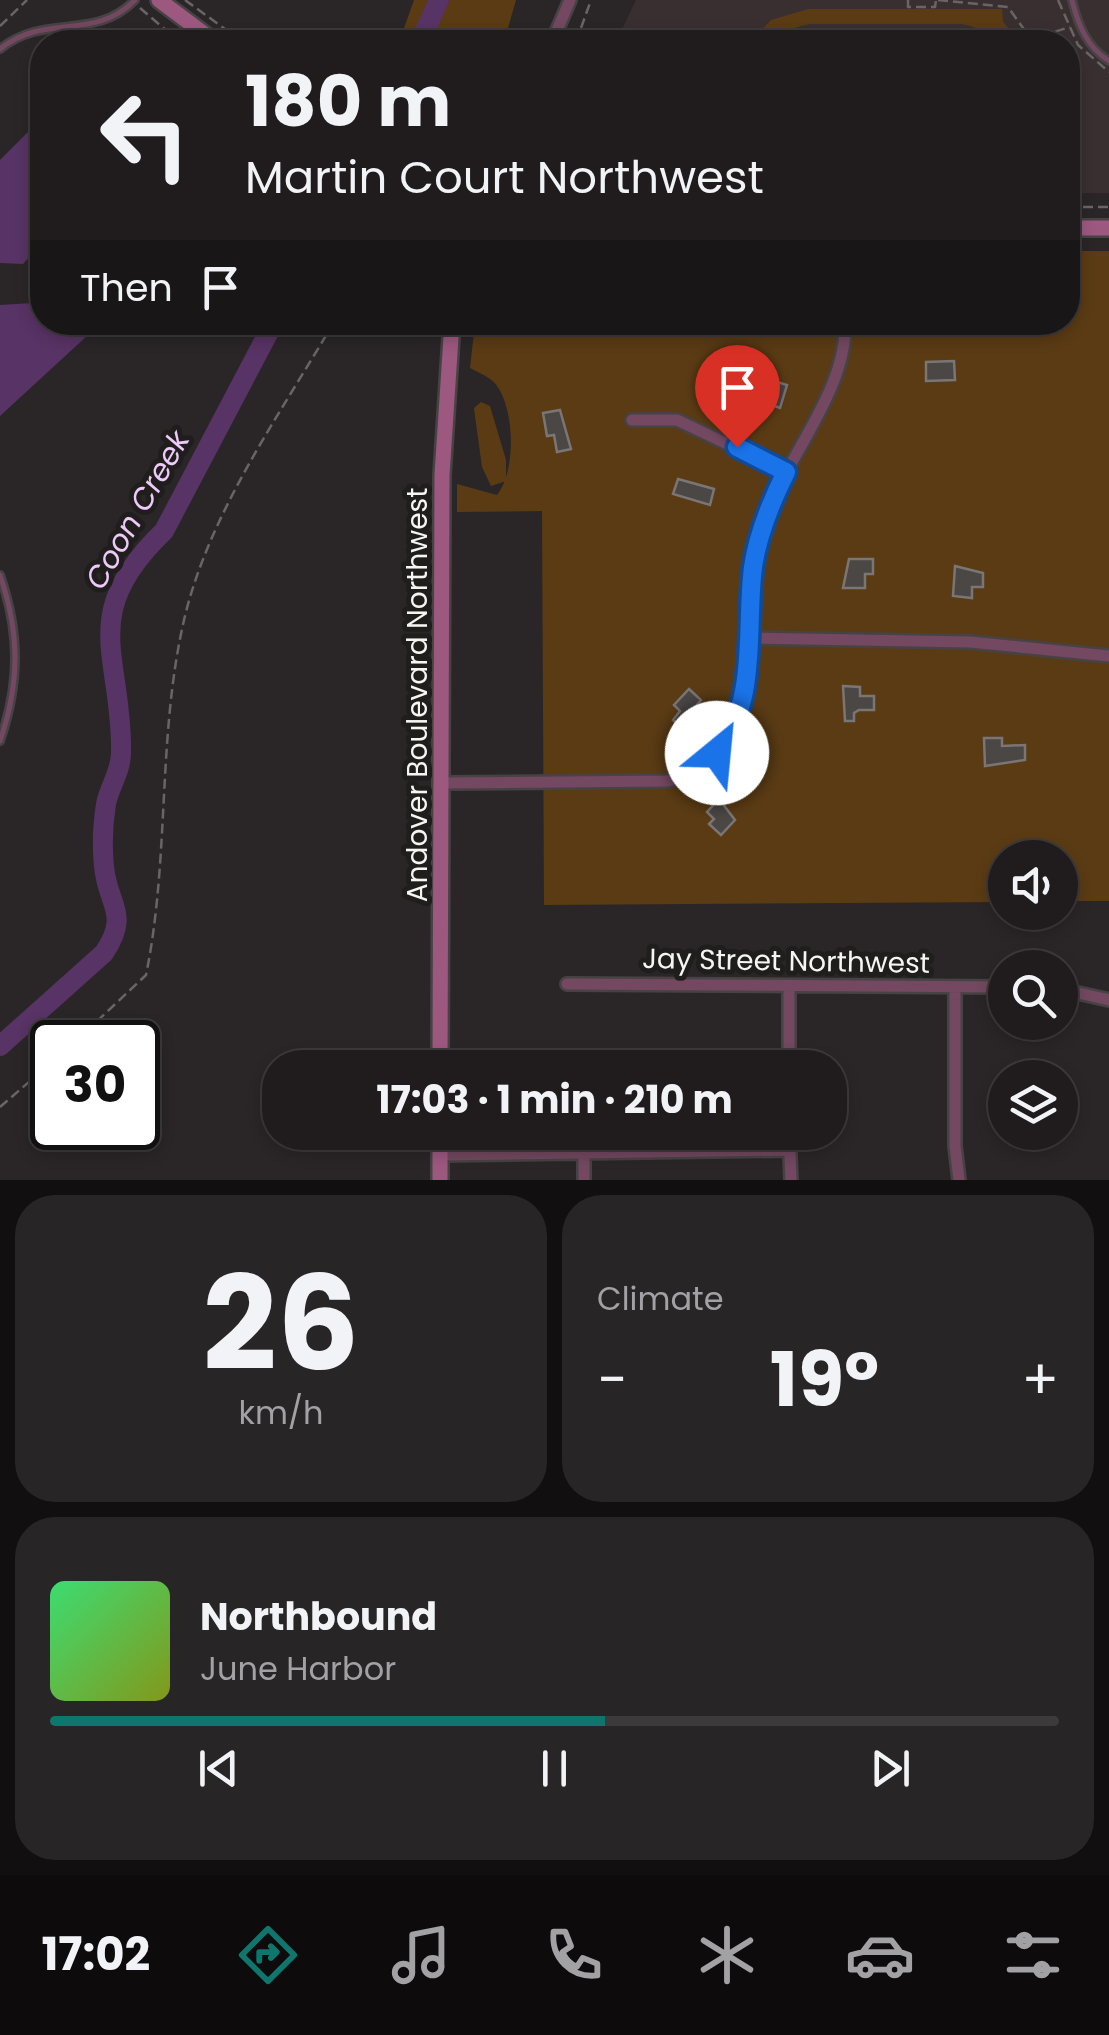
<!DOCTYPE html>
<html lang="en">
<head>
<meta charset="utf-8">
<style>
  body { margin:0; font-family:Poppins,sans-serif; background:#282526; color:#f1f3f6; height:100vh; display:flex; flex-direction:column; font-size:38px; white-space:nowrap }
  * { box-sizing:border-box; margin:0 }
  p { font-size:32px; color:#a2a1a4 }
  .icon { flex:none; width:55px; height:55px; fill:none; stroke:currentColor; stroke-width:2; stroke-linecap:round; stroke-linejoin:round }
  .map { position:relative; height:1180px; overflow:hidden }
  .panel { display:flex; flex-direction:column; gap:15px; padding:15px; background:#120f10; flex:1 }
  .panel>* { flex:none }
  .hud { position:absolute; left:30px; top:30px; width:1050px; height:305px; border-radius:40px; box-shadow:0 5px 15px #0003,0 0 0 2px #3d3a3b; background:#201c1d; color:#f1f3f6; overflow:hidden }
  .fabs { position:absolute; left:988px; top:840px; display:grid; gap:20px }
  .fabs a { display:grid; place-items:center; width:90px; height:90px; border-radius:50%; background:#201c1d; box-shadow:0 5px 15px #0003,0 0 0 2px #3d3a3b; font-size:50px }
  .speed { position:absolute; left:30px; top:1020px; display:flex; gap:20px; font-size:50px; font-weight:700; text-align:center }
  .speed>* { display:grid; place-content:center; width:130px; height:130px; border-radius:50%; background:#201c1d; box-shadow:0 5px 15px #0003,0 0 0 2px #3d3a3b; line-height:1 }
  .speed .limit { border:5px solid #111; border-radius:15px; background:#fff; color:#111 }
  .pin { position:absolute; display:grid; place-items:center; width:85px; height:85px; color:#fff; margin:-102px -42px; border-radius:50% 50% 50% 0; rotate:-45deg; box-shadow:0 0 10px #0007 }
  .pin .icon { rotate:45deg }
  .me { position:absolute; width:110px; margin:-55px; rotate:28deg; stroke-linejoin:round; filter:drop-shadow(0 0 8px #0008) }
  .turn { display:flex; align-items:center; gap:35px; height:210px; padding:0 50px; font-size:45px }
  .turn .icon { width:130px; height:130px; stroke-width:2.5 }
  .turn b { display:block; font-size:70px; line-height:85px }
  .then { display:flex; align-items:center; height:95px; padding:0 50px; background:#0003; gap:20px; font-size:38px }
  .big { font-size:75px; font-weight:700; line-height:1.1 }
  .panel .widget { flex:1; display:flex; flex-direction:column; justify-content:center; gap:15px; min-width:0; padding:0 35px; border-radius:40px; background:#282526 }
  .panel .dial { align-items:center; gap:0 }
  .dial b { font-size:130px; line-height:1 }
  .song { display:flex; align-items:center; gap:30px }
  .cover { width:120px; height:120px; border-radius:15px; background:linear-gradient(135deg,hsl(140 70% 55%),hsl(70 70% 35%)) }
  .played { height:10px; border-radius:5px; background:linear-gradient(90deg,#0f766e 55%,#3d3a3b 55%) }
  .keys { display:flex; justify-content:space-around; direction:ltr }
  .heat { display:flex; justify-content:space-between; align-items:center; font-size:55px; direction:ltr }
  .panel .tiles { flex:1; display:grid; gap:15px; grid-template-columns:1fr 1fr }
  .widget:last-child { grid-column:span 2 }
  .trip { position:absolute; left:262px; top:1050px; width:585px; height:100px; border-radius:40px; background:#201c1d; box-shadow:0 5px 15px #0003,0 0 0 2px #3d3a3b; font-weight:700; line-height:100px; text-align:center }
  .dock { display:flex; height:160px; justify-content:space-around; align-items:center; background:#0d0b0c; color:#a2a1a4 }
  .dock .icon { width:70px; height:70px }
  .dock .selected { color:#0f766e }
  .dock b { font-size:45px; color:#f1f3f6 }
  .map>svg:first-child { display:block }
  .built { fill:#392f30 }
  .green { fill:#5a3b14 }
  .water { fill:#583365 }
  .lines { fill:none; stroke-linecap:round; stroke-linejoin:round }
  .river { stroke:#583365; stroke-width:20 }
  .building { fill:#4a4745; stroke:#7a7675; stroke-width:2.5 }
  .lane-casing { stroke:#474344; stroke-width:10 }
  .street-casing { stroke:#474344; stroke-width:16 }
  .secondary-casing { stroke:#474344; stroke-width:20 }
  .path { stroke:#696566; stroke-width:2.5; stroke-dasharray:10 5; stroke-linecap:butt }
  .lane { stroke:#734860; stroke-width:5 }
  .street { stroke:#734860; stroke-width:11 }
  .secondary { stroke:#9d5880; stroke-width:15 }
  .route-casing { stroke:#114b97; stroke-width:25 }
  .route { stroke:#1a73e8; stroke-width:18 }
  .labels { text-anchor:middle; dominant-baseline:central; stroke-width:10; stroke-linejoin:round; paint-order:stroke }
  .street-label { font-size:28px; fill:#f6f4f4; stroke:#201d1d }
  .water-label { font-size:30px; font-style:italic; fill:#edcaf9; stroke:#201d1d }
</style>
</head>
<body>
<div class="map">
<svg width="1109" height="1180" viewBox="0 0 1109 1180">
  <rect width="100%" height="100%" fill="#2a2627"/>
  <!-- built -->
  <path class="built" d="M636 0H1109V193H1068V42H616Z"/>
  <!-- green -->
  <path class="green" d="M414 0H516L504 42H399Z
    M808 9H1002L1003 22 1021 42C998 43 985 28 961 24H810C786 28 773 43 750 42L771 20Z
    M793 33H978V42H793Z
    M1068 251H1109V901H1060V858H1005V902L544 905 542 511 457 512V484L497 495C516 472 515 411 497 386 491 377 479 373 470 368L475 323 1068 322Z
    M481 402 490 406 506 460V481L491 486 482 467 475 416 474 408Z"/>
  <!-- water -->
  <path class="water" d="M33 127 42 137V243L23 264 0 263V160Z
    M42 294V322L101 323 0 416V305L32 303Z"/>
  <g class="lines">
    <!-- river -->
    <path class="river" d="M420 42 439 0
      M0 1046 104 953C131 913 107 905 104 866 102 847 103 823 106 804 109 787 121 772 121 753 123 657 76 615 164 531L274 322"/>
  </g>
  <!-- building -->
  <path class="building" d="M954 361 955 380 926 381V362Z
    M774 381 787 385 780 408 766 403 763 414 746 408 757 384 772 388Z
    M560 410 571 449 557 452 554 435 547 436 543 413Z
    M678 479 714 489 710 505 673 494Z
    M849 559H873V574H865V588H843Z
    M955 566 983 573V587H972V598L953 596Z
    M843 686 860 687V696H874V710H859L854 713V721H845Z
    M689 689 701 700 696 706 700 710 683 729 673 720 680 711 674 705Z
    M984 738H1002V746L1025 745V760L985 766Z
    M719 799 735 820 721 835 709 824 714 819 707 812Z"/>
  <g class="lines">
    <!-- lane casing -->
    <g class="lane-casing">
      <path id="lane" d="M1072 0C1078 25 1087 47 1109 61
        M0 49C46 12 94 42 135 0
        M0 575C20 633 20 683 0 741"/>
    </g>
    <!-- street casing -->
    <g class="street-casing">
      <path id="street" d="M552 42 570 0
        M632 420H677L786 472
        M751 638 970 642 1109 656
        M441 783 667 781C696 775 718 758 732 732 765 671 742 593 762 528 782 460 848 393 845 322
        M567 984 1005 987
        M955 988V1146L959 1180
        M1060 989 1109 1000
        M789 1068V987
        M789 1132 791 1180
        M441 1155 789 1150
        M584 1180V1153"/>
    </g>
    <!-- secondary casing -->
    <g class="secondary-casing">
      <path id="secondary" d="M159 0 215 42
        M1068 228H1109
        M440 1068 442 475 452 322
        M440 1180V1132"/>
    </g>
    <!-- path -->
    <path class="path" d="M185 0 243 42
      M908 0V7H935L936 0
      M938 0 1008 7 1031 39 1070 27
      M1058 0 1078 45 1109 72
      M140 8 180 42
      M0 26 27 0
      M576 42 591 0
      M1068 207H1109
      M75 1042 146 975C170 858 157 737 184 620 209 513 279 416 334 322
      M0 1107 52 1062"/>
    <!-- lane -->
    <use href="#lane" class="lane"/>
    <!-- street -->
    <use href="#street" class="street"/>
    <!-- secondary -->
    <use href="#secondary" class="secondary"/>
  </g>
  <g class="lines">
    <!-- route casing -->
    <g class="route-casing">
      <path id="route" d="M717 753C759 699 745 631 753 567 758 533 771 502 786 472L737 447"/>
    </g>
    <!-- route -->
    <use href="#route" class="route"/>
  </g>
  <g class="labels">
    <!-- street labels -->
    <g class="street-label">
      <text transform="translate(417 695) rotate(-90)">Andover Boulevard Northwest</text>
      <text transform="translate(786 961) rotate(1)">Jay Street Northwest</text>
    </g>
    <!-- water labels -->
    <g class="water-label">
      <text transform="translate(137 510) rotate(-60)">Coon Creek</text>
    </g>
  </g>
</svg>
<div class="fabs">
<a><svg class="icon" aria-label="sound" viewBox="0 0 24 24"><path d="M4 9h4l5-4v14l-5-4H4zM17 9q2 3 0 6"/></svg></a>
<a><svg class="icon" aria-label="search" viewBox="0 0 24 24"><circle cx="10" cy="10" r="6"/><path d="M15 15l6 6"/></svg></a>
<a><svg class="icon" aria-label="layers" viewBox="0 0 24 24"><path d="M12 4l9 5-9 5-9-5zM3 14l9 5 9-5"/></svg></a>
</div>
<div class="speed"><div class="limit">30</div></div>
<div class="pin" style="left:737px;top:447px;background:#d93025"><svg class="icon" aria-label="arrive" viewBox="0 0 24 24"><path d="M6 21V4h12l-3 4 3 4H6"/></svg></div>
<svg class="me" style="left:717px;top:753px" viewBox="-20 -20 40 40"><circle r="19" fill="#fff"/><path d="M0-13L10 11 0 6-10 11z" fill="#1a73e8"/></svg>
<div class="trip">17:03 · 1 min · 210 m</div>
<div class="hud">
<div class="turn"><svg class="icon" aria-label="left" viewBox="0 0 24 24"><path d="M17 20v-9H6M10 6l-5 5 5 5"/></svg><div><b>180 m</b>Martin Court Northwest</div></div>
<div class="then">Then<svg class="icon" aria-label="arrive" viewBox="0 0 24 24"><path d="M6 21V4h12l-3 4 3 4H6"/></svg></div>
</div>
</div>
<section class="panel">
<div class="tiles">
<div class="widget dial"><b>26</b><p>km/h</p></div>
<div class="widget"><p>Climate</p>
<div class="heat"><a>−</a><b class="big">19°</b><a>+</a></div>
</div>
<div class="widget">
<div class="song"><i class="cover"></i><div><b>Northbound</b><p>June Harbor</p></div></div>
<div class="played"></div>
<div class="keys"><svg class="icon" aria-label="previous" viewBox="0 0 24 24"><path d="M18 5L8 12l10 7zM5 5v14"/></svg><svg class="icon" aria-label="pause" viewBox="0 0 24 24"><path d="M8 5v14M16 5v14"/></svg><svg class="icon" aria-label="next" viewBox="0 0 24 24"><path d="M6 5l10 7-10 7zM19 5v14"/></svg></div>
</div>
</div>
</section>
<nav class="dock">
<b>17:02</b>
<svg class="icon selected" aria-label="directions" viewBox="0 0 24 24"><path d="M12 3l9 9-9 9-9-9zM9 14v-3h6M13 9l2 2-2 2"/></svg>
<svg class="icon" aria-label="music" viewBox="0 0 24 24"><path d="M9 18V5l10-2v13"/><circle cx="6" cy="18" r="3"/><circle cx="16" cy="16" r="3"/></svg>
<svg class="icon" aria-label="phone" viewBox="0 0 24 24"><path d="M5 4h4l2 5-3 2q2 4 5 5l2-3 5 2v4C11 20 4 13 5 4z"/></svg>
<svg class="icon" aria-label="climate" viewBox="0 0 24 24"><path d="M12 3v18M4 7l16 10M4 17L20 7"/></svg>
<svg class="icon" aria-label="car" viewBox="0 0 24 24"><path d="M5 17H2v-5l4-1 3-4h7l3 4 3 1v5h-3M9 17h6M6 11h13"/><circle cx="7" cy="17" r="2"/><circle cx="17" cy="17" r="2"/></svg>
<svg class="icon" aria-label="filters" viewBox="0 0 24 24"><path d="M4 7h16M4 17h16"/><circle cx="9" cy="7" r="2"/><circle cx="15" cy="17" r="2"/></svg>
</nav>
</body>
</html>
